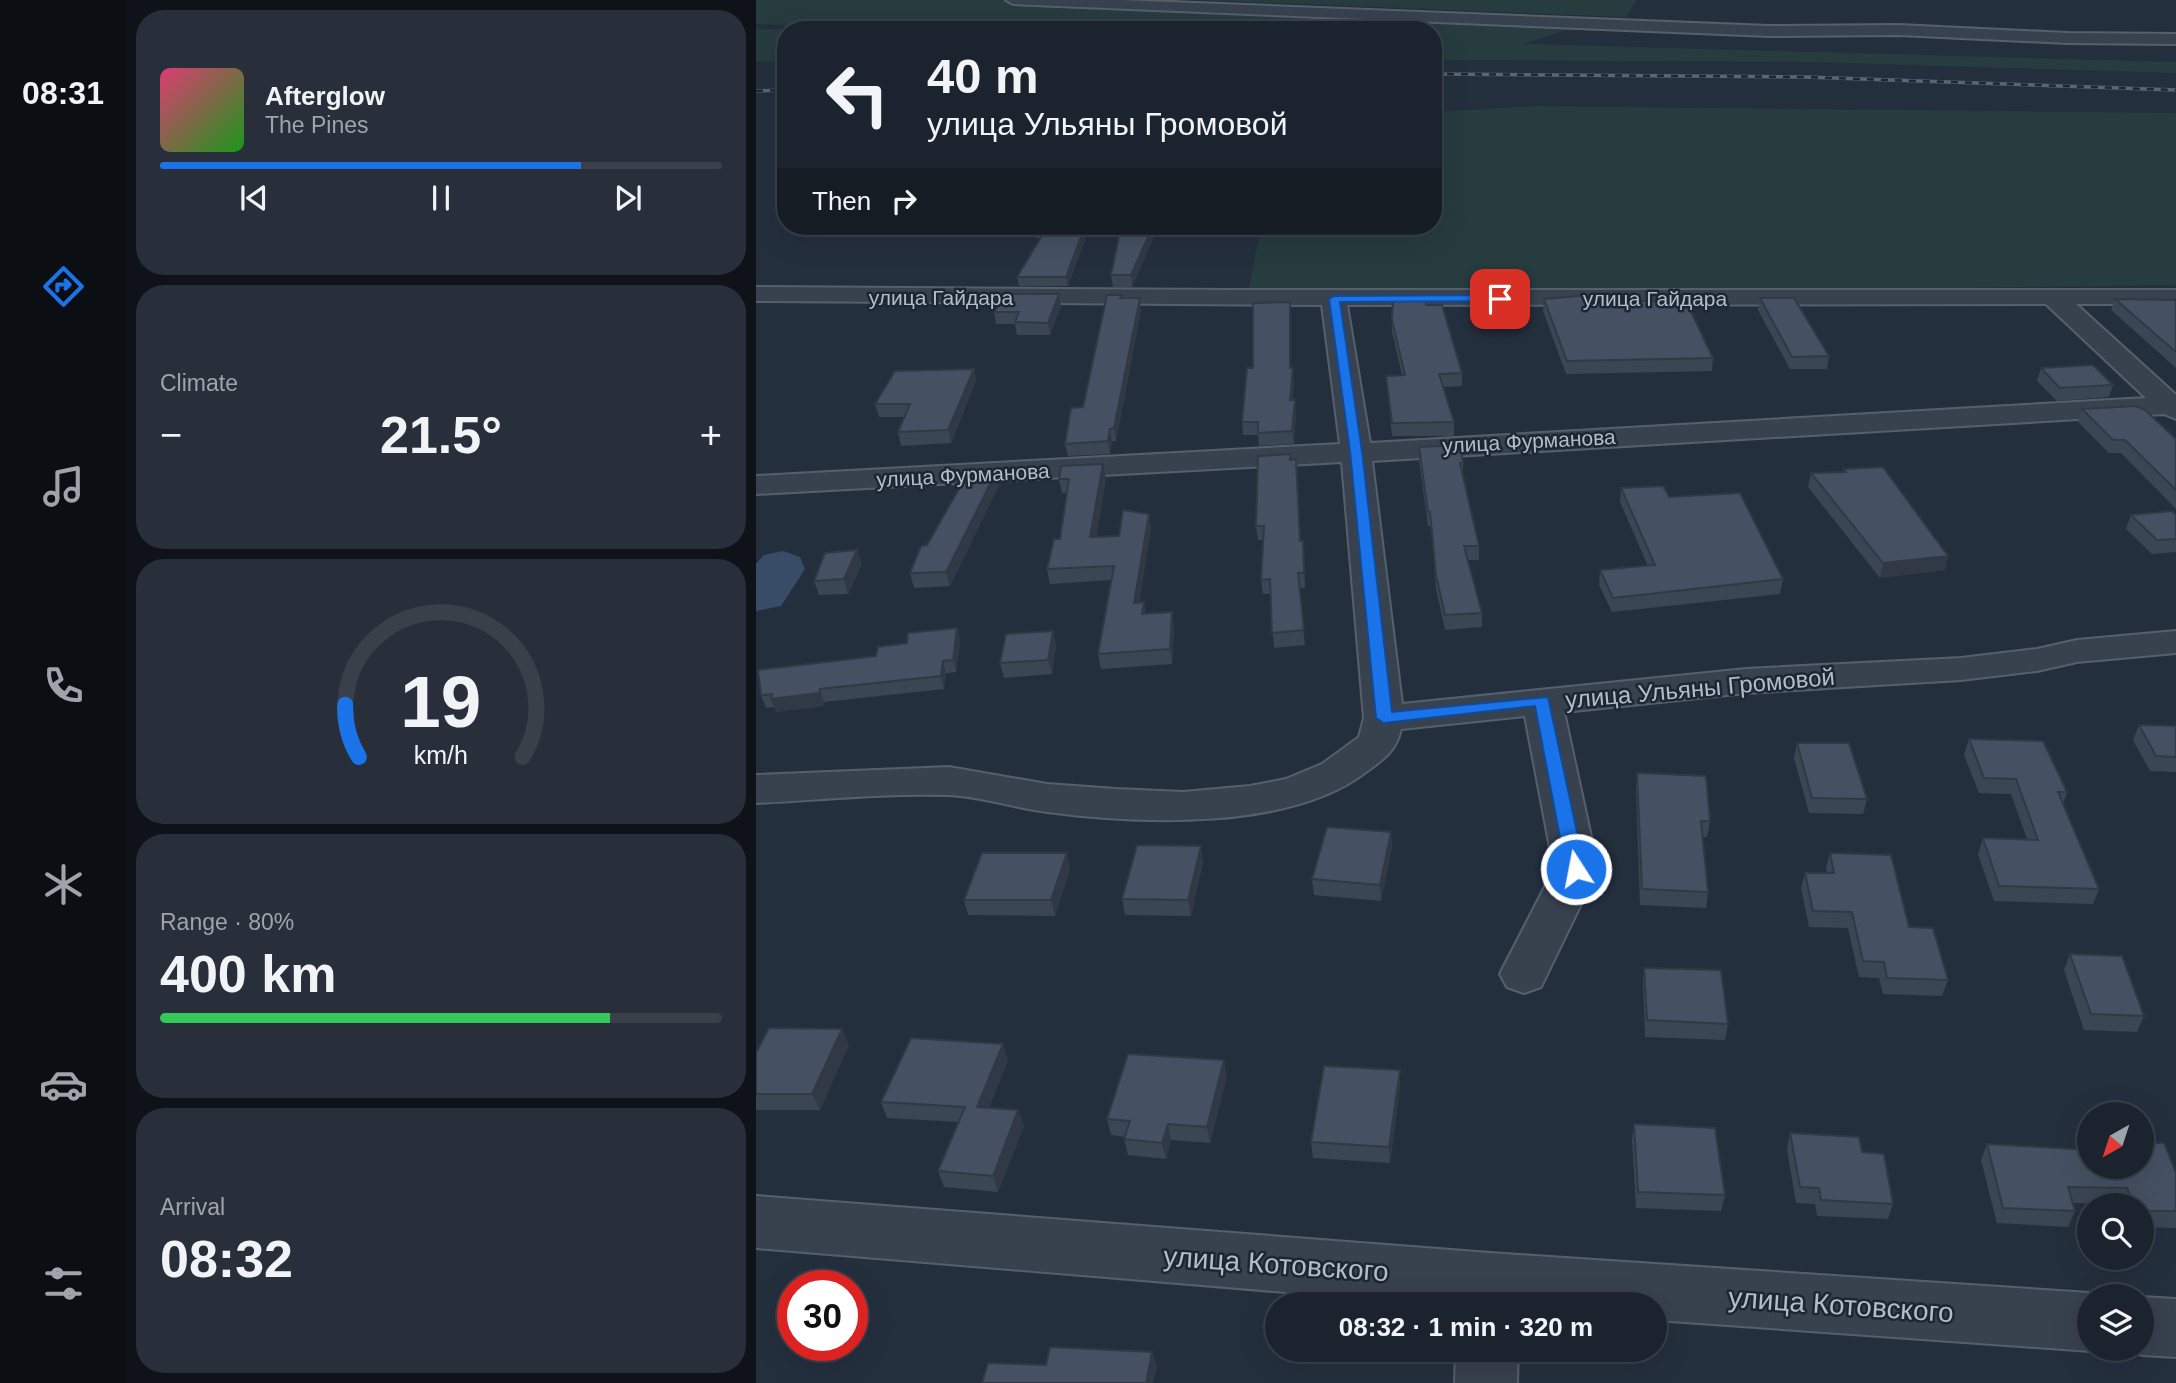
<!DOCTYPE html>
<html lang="en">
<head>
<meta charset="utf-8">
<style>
  body { margin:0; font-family:Helvetica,sans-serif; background:#282f3a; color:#f1f3f6; height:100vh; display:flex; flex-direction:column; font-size:26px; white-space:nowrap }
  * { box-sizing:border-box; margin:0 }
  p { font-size:23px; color:#a0a4aa }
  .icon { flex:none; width:38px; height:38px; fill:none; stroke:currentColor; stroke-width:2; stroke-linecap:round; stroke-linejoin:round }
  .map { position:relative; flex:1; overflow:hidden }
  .details { display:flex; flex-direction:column; gap:10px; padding:10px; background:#0f1319; width:630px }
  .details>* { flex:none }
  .hud { position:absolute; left:21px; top:21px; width:665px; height:214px; border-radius:28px; box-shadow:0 7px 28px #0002,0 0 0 2px #39404a; background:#1b232e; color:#f1f3f6; overflow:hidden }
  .needle { width:46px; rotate:219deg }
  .tools { position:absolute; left:1321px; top:1102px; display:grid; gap:14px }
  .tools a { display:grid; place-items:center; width:77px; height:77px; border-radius:50%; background:#1b232e; box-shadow:0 7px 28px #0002,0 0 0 2px #39404a; font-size:35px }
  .speed { position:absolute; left:21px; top:1270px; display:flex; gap:14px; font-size:35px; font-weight:700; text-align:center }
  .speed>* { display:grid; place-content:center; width:91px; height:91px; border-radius:50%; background:#1b232e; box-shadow:0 7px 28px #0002,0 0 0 2px #39404a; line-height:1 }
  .speed .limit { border:10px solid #d22; background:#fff; color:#111 }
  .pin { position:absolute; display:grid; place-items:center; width:60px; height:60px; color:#fff; margin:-30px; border-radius:14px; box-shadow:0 4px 10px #0006 }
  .me { position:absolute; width:77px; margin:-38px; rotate:349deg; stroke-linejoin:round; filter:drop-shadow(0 0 5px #0008) }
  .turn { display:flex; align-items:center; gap:24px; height:147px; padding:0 35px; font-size:32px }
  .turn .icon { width:91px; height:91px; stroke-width:2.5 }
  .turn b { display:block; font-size:49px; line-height:60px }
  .then { display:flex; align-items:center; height:66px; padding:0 35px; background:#0003; gap:14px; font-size:26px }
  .big { font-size:52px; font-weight:700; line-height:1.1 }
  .details .widget { flex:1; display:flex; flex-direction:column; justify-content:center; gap:10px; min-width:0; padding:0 24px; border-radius:28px; background:#282f3a }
  .details .dial { align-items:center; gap:0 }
  .dial svg { height:182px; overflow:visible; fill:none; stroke:#39404a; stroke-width:7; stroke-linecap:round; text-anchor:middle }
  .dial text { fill:#f1f3f6; stroke:none }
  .song { display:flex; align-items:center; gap:21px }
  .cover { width:84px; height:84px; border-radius:10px; background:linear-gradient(135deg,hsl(340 70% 55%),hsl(120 70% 35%)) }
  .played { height:7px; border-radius:4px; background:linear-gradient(90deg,#1a73e8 75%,#39404a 75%) }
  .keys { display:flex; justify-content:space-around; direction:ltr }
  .heat { display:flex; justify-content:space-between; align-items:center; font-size:38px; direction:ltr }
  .charge { height:10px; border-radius:5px; background:linear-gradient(90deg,#34c759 80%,#39404a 0) }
  .trip { position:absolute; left:509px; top:1292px; width:402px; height:70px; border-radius:35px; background:#1b232e; box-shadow:0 7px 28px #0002,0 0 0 2px #39404a; font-weight:700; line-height:70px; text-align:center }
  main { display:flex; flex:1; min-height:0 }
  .dock { display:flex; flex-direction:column; width:126px; justify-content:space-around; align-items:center; background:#0b0e12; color:#a0a4aa }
  .dock .icon { width:49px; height:49px }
  .dock .current { color:#1a73e8 }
  .dock b { font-size:32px; color:#f1f3f6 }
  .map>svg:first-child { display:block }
  .green { fill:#263c3f }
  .water { fill:#394c67 }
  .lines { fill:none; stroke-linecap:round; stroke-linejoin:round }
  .minor-casing { stroke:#565f6c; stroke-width:4 }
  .minor { fill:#38414e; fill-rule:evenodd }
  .rail-casing { stroke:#5a6575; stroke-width:3.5 }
  .rail { stroke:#1d2633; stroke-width:2.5; stroke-dasharray:7; stroke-linecap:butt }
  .wall { fill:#3b4654 }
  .shaded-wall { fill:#303945 }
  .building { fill:#455162; stroke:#303945; stroke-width:2 }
  .route { fill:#1a73e8; stroke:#114b97; stroke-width:2 }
  .labels { text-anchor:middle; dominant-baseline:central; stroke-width:5; stroke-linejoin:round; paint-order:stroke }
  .far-street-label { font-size:21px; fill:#b4bcc9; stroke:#1d2633 }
  .street-label { font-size:24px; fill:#b4bcc9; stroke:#1d2633 }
  .near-street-label { font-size:28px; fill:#b4bcc9; stroke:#1d2633 }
</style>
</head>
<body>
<main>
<nav class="dock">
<b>08:31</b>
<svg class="icon current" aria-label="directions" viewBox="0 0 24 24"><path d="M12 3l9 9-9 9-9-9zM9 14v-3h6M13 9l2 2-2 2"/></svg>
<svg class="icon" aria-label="music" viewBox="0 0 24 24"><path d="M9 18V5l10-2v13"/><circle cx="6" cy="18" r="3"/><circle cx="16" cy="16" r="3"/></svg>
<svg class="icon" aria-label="phone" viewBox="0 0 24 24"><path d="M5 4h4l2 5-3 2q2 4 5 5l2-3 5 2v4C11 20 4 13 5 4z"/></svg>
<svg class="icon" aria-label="climate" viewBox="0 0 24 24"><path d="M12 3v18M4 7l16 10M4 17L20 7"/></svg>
<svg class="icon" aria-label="car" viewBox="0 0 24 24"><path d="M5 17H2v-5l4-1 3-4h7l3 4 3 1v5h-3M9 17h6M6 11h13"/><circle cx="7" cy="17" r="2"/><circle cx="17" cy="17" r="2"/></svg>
<svg class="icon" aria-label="filters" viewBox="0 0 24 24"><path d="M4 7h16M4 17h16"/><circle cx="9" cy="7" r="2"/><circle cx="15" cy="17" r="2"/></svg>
</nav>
<section class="details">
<div class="widget">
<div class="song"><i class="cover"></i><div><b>Afterglow</b><p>The Pines</p></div></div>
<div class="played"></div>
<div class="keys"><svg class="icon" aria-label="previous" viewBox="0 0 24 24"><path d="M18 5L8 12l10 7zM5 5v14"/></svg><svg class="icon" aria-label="pause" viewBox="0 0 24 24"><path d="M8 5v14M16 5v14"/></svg><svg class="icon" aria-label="next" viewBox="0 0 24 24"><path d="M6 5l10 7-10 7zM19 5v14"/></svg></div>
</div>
<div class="widget"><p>Climate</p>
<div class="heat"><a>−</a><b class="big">21.5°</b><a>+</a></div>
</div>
<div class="widget dial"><svg viewBox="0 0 100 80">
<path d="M14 69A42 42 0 1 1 86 69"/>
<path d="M14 69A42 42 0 0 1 8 46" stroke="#1a73e8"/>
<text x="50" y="56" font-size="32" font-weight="700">19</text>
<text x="50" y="72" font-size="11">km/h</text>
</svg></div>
<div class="widget"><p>Range · 80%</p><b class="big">400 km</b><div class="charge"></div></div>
<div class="widget"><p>Arrival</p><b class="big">08:32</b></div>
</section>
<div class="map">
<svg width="1420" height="1383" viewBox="0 0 1420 1383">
  <rect width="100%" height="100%" fill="#242f3e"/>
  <!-- green -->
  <path class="green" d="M0 0H384L762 14 829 24 767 44 1420 62V73L1056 62 677 60V30H156L0 24Z
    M437 0H881L870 17Z
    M0 29 74 30H30V61L0 62Z
    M778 106 1420 113V285L491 298 505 226H677V112Z"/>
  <!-- water -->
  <path class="water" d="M27 551 44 557 49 569 25 606 0 611V564L8 555Z"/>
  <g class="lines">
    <!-- minor casing -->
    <g class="minor-casing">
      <path id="minor" d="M250 0H365L1013 26 1143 25 1311 33 1420 34V44L1311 43 1143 35 1013 36 257 4Z
        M0 287 477 290H1420V304H1320L1420 395V419L1408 414 616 461 646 704 990 669 1205 658 1281 649 1321 640 1420 631V653L1321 662 1281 671 1205 680 990 693 808 712 842 869 785 987 768 993 751 987 744 974 798 869 769 716 645 729C640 751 628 759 610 772 534 831 382 824 291 812 258 808 224 796 191 795 128 793 63 800 0 803V775L193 767 291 784 360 789 427 792 494 786 530 779 566 764 603 737 608 718 586 462 0 494V476L584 444 566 305 0 301ZM1290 304 1390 398 614 443 591 305Z
        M0 1196 734 1253 1334 1293 1344 1297H1334V1349H1339L1334 1351 900 1320V1304H674L0 1248Z
        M1386 1297 1420 1299V1357L1386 1355 1371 1349H1386Z
        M700 1349H762L761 1383H699Z"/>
    </g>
    <!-- minor -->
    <use href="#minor" class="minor"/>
    <!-- rail casing -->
    <g class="rail-casing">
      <path id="rail" d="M677 74 1049 77 1420 90
        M0 91 30 90"/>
    </g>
    <!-- rail -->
    <use href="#rail" class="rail"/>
  </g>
  <!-- wall -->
  <path class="wall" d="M279 226H334L312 286H263L261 277 285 238H279L277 229Z
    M365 226H466L463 234H399L376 287H357L355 275Z
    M366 298 385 310 360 441H356L354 454 312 456 309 444 327 407Z
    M1004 298 1073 356 1071 369H1034L1002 310Z
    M788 299 835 301 957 358 956 371 810 374 787 311Z
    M1359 299 1420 300V368L1355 310Z
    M534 302 535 368 538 380 536 400 540 413 538 444 503 446 502 435H487L486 422 497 368Z
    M670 305 706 373V386L687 387 698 422V436H636L630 376 646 375 636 332V320Z
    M305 306 294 335H261L259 324H240L238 312Z
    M1285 368 1357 385 1353 397 1301 401 1281 381Z
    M218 369 220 381 195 443 145 446 142 432 149 417H123L119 404Z
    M1326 409 1420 439V509L1365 453H1353L1322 422Z
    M663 447 707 463V477L723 546V560H712L726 613V627L689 630 680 589 675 526H672L663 461Z
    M535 454 545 541 548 555 549 588H543L549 645 518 648 514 594H507L505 580 507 540H502L500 526Z
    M1088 469 1192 556 1189 570 1124 578 1052 487 1055 473 1087 472Z
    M241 470 244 483 194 586 158 588 154 573 171 545Z
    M350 478 340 537 363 536 395 528 383 603 388 602 389 613 418 626 416 664 345 669 342 654 355 580 294 584 291 569 304 539 311 493H306L303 479Z
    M865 488 913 497 1027 579 1024 594 856 612 843 585 844 570 892 566 864 502Z
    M1375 515H1420V552L1396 554 1370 529Z
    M106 564 92 594 63 595 58 581Z
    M201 628 204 641 200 672 190 673 188 689 68 702V706L20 712 18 707 10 708 5 695 120 656 151 643Z
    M297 631 300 646 296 674 248 678 244 663Z
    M1383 725 1420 726V772L1394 771 1377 740Z
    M1213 739 1311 792 1307 804 1343 889 1337 904 1238 901 1222 854 1227 838 1271 839 1255 794 1223 793 1208 755Z
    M1041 743 1111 799 1107 814 1053 813 1038 758Z
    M881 773 954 821 951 837H947L952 892 950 908 884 905 880 788Z
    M635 832 636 847 625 901 558 895 556 879Z
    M1074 853 1153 927 1192 980 1186 996 1127 994 1123 978 1103 977 1092 928 1053 927 1045 888 1049 873H1071L1070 868Z
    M447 862 435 916 369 915 366 899Z
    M314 869 299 916 212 915 208 900Z
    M1314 954 1388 1016 1381 1032 1328 1030 1308 970Z
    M888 968 972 1024 969 1040 889 1037 887 984Z
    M93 1045 64 1110H0V1053Z
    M252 1060 233 1108 262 1110 268 1126 242 1192 188 1187 182 1171 203 1122 131 1118 125 1102Z
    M644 1070V1086L634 1163 557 1158 555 1142Z
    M471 1076 454 1143 415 1140 410 1159 372 1155 368 1139 369 1137 355 1135 351 1119Z
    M878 1124 969 1195 965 1211 880 1208 876 1140Z
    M1034 1133 1106 1152 1137 1204 1132 1219 1061 1216 1059 1204 1040 1203 1031 1149Z
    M1331 1143 1420 1173V1228L1386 1227V1206H1364L1363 1204 1317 1203 1319 1211 1312 1227 1241 1223 1225 1160 1231 1144 1328 1150Z"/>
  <!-- shaded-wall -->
  <path class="shaded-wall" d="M329 226H334L312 286 310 277Z
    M397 226H398L399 234 376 287 375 275Z
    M462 226H466L463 234Z
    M303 294 305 306 294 335 292 323Z
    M384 298 385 310 360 441 358 428Z
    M534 302 535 314V380L534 368Z
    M537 368 538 380 535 413 534 400Z
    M218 369 220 381 195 443 192 430Z
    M539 400 540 413 538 444 536 431Z
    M354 429 356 441 354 454 352 441Z
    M347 464 350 478 337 552 334 537Z
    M241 470 244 483 194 586 190 572Z
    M393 514 395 528 381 618 378 603Z
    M101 550 106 564 92 594 88 579Z
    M1192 556 1189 570 1124 578 1127 563Z
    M416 612 418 626 416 664 414 649Z
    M201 628 204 641 200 672 197 660Z
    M297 631 300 646 296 674 292 660Z
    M187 661 190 673 188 689 185 676Z
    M64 689 68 702V706L20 712 15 699Z
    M635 832 636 847 625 901 624 885Z
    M445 846 447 862 435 916 432 900Z
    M311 853 314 869 299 916 295 900Z
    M86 1029 93 1045 64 1110 56 1094Z
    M247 1044 252 1060 227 1123 221 1107Z
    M468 1060 471 1076 454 1143 451 1127Z
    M644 1070V1086L634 1163 633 1147Z
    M262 1110 268 1126 242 1192 237 1176Z
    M412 1124 415 1140 410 1159 406 1143Z
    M396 1352 401 1367 397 1383H390Z"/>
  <!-- building -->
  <path class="building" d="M279 226H329L310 277H261L290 229H277Z
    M365 226H397L375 275H355Z
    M249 294H303L292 323 259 322 263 312H238Z
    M351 295H366L364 298H384L358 428 354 429 352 441 309 444 315 408 327 407Z
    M833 295 835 301H930L957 358 811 361 788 299Z
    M1004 298H1038L1073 356 1036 357Z
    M1359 299 1420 300V352Z
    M637 300H670V305H686L706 373 683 374 698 422 636 423 630 376 649 375 636 320Z
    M534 302V368H537L534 400H539L536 431 502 433V422H486L491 368H497V303Z
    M1337 365 1357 385 1304 388 1285 368Z
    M218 369 192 430 142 432 154 404H119L139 371Z
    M1380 406 1389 410 1420 439V490L1369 440H1357L1326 409Z
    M704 445 707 463H704L723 546H708L726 613 689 615 680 575 674 512H672L663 447Z
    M535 454 534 460 540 459 544 541H547L548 573H542L548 630 516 633 514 579 505 580 508 526H500L502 456Z
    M347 464 334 537 363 536 367 510 393 514 378 603 388 602 386 614 416 612 414 649 342 654 358 566 291 569 298 539H304L313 479H303L305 466Z
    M1127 467 1192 556 1127 563 1055 473 1090 472 1088 469Z
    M241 470 190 572 154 573 165 546 171 545 213 471Z
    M907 486 913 497 984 493 1027 579 857 598 844 570 899 565 865 488Z
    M1416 511 1420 515V539L1401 540 1375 515Z
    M101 550 88 579 58 581 69 553Z
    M201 628 197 660 187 661 185 676 64 689 63 693 15 699 16 694 5 695 2 670 120 656 122 647 151 643 152 633Z
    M297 631 292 660 244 663 250 634Z
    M1383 725 1420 726V757L1400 756Z
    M1213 739 1287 741 1311 792H1302L1343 889 1243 886 1227 838 1282 840 1260 779 1228 778Z
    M1041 743H1093L1111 799 1056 798Z
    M881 773 950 776 954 821H945L952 892 886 889Z
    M571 827 635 832 624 885 556 879Z
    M381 845 445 846 432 900 366 899Z
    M226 853H311L295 900H208Z
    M1074 853 1135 855 1153 927 1177 928 1192 980 1131 978 1128 962 1107 961 1096 912 1057 911 1049 873H1078Z
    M1314 954 1366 956 1388 1016 1335 1014Z
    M888 968 965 970 972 1024 891 1020Z
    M13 1028 86 1029 56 1094H0V1053Z
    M155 1038 247 1044 221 1107 262 1110 237 1176 182 1171 209 1107 125 1102Z
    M372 1054 468 1060 451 1127 412 1124 406 1143 368 1139 374 1121 351 1119Z
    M568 1066 644 1070 633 1147 555 1142Z
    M878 1124 959 1128 969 1195 882 1192Z
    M1034 1133 1103 1137 1106 1152 1128 1154 1137 1204 1065 1200 1063 1188 1044 1187Z
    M1386 1143H1408L1420 1173V1211H1386V1206H1378L1371 1188 1312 1187 1319 1211 1247 1208 1231 1144 1334 1150V1167H1386Z
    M294 1347 396 1352 390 1383H226L232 1363 290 1365Z"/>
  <!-- route -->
  <path class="route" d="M744 295 748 296V301L584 302 606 451 636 712 792 697 829 869 826 874H813L810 869 779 706 628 723 620 718 594 451 573 299 578 296Z"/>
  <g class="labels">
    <!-- far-street labels -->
    <g class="far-street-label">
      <text x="185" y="297">улица Гайдара</text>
      <text x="899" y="298">улица Гайдара</text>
      <text transform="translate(773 441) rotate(-3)">улица Фурманова</text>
      <text transform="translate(207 475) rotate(-3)">улица Фурманова</text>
    </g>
    <!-- street labels -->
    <g class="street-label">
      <text transform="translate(944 688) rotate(-5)">улица Ульяны Громовой</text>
    </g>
    <!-- near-street labels -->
    <g class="near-street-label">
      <text transform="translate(520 1264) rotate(4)">улица Котовского</text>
      <text transform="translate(1085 1305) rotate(4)">улица Котовского</text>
    </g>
  </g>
</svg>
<div class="tools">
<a><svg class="needle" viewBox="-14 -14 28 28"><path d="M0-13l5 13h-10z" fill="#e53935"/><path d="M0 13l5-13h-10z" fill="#a0a4aa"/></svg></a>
<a><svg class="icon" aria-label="search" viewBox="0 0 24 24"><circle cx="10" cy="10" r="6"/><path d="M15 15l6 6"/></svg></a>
<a><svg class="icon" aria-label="layers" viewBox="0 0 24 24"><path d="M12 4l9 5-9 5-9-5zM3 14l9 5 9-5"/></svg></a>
</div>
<div class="speed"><div class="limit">30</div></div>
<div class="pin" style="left:744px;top:299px;background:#d93025"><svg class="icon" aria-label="arrive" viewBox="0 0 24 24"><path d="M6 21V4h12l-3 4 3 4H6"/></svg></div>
<svg class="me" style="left:820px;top:869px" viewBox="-20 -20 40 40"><circle r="17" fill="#1a73e8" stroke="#fff" stroke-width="3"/><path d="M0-11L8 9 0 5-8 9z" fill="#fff"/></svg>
<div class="trip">08:32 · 1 min · 320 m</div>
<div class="hud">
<div class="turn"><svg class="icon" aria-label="left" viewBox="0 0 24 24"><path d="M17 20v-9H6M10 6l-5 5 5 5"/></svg><div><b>40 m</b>улица Ульяны Громовой</div></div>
<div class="then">Then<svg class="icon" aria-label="right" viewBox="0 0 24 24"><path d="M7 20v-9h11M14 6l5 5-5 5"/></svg></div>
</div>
</div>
</main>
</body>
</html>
